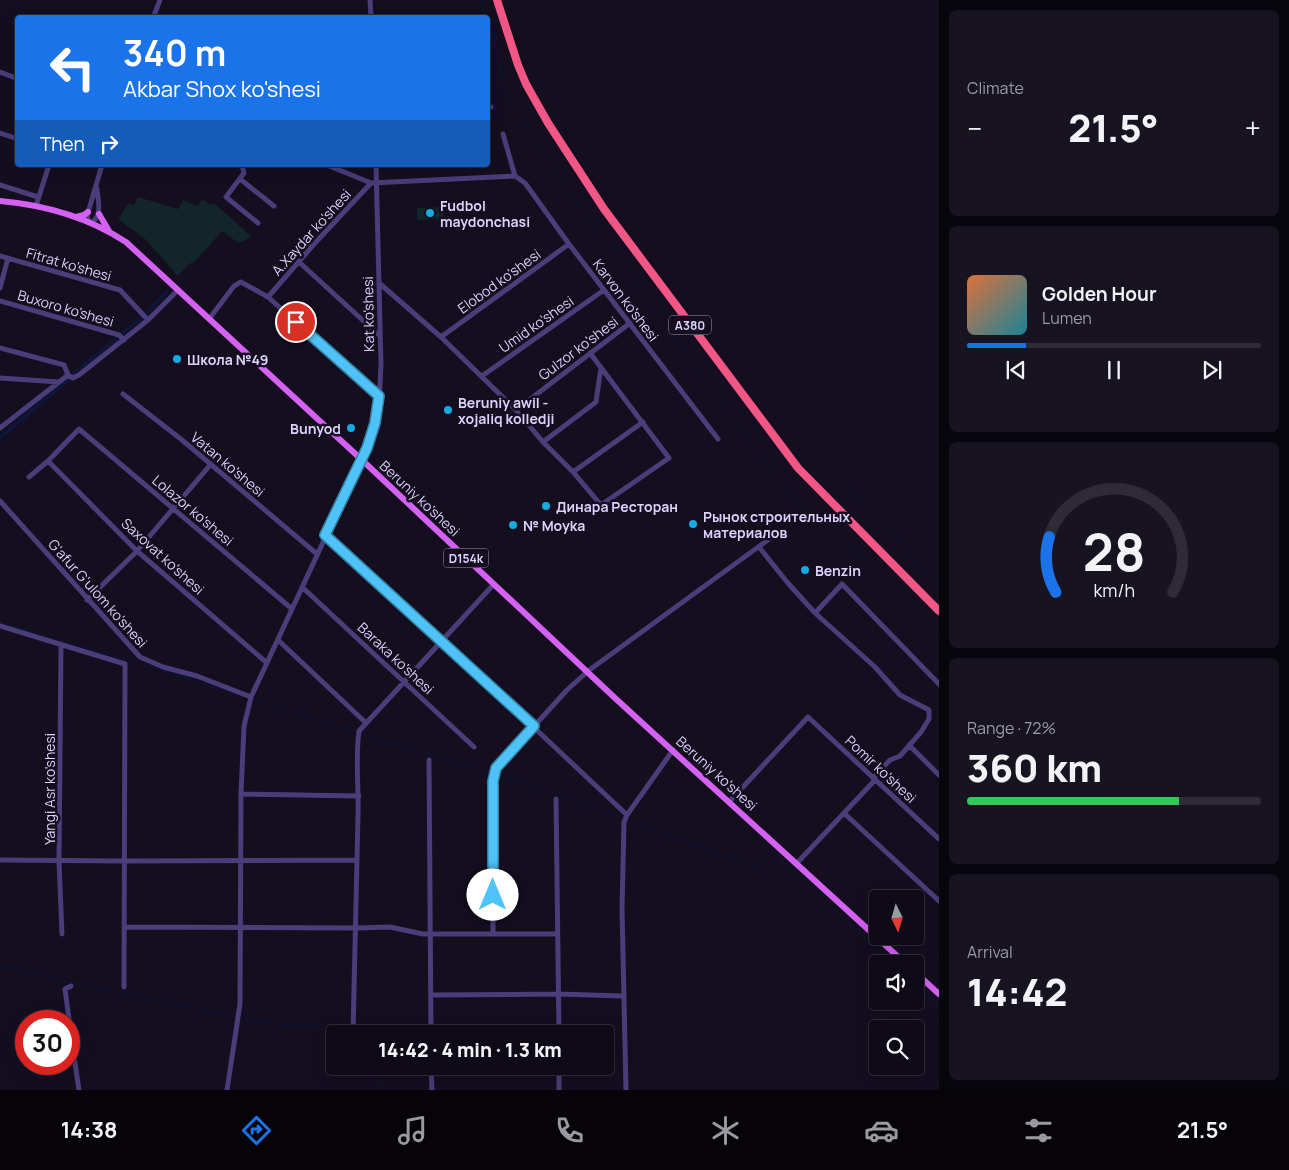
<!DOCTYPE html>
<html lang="en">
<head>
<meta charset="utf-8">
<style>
  body { margin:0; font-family:Manrope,sans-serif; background:#181320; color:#f1f3f6; height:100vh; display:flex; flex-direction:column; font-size:19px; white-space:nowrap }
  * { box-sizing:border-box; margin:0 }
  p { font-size:16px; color:#9b9aa1 }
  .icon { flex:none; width:28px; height:28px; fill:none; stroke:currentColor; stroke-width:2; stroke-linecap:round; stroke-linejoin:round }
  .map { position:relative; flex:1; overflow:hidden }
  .drawer { display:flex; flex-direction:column; gap:10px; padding:10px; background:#08060d; width:350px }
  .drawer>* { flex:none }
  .top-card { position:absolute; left:15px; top:15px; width:475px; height:152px; border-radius:5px; box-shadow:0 5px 20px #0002,0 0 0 1px #2f2b36; background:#1a73e8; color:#fff; overflow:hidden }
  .needle { width:32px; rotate:175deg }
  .tools { position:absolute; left:869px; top:890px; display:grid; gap:10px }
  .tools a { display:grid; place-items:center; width:55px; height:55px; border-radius:5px; background:#0f0a17; box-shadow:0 5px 20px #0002,0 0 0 1px #2f2b36; font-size:25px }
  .speed { position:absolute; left:15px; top:1010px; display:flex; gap:10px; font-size:25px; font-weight:700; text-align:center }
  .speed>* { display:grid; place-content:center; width:65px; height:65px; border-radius:50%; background:#0f0a17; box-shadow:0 5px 20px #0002,0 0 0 1px #2f2b36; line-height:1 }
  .speed .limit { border:8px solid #d22; background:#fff; color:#111 }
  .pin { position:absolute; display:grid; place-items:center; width:42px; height:42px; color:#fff; margin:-21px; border:2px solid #fff; border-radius:50%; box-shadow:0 1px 5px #0007 }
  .me { position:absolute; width:55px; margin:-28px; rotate:0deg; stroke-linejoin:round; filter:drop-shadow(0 0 4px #0008) }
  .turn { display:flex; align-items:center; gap:18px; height:105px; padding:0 25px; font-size:22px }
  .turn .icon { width:65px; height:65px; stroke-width:2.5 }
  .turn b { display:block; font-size:35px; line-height:42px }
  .then { display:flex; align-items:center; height:48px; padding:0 25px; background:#0003; gap:10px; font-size:19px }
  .big { font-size:38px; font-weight:800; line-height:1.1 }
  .drawer .widget { flex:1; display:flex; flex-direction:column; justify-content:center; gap:8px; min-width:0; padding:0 18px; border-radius:8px; background:#181320 }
  .drawer .dial { align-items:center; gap:0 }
  .dial svg { height:130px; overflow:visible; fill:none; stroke:#2f2b36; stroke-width:7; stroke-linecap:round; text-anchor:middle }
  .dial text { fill:#f1f3f6; stroke:none }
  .song { display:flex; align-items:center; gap:15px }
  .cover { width:60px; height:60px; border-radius:8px; background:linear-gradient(135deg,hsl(20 70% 55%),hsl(190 70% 35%)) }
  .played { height:5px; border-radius:2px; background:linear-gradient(90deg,#1a73e8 20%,#2f2b36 20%) }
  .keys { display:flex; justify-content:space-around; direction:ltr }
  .heat { display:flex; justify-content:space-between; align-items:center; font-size:28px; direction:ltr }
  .charge { height:8px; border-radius:4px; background:linear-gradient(90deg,#34c759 72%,#2f2b36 0) }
  .trip { position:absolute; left:326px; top:1025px; width:288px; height:50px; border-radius:5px; background:#0f0a17; box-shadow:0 5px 20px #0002,0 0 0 1px #2f2b36; font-weight:800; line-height:50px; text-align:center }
  .menu { display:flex; height:80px; justify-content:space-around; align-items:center; background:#060409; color:#9b9aa1 }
  .menu .icon { width:35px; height:35px }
  .menu .on { color:#1a73e8 }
  .menu b { font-size:22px; color:#f1f3f6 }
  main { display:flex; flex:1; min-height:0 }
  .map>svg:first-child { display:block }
  .green { fill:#122528 }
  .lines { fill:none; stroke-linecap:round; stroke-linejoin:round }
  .stream { stroke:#0d1639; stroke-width:1 }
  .canal { stroke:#0d1639; stroke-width:4 }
  .minor { stroke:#4a3d7a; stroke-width:5 }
  .major { stroke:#d461f2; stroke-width:6 }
  .highway { stroke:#f15685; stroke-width:8 }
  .route-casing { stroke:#337fa1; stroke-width:12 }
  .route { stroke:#4fc3f7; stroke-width:9 }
  .poi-dot { fill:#13abe4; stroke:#140e1f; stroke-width:2 }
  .labels { text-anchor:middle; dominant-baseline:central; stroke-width:5; stroke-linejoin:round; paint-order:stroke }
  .shield { fill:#140e1f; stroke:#a196b9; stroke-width:1 }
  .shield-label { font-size:12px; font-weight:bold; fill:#ddd0fb }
  .poi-label { font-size:14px; font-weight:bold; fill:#ddd0fb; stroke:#140e1f; text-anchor:start }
  .street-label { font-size:14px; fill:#ddd0fb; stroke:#140e1f }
</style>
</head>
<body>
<main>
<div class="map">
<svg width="939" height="1090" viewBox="0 0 939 1090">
  <rect width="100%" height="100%" fill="#140e1f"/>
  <!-- green -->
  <path class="green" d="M138 197 178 209 183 200 197 206 202 200 210 204 214 203 252 237 238 243 222 231 193 264 190 263 178 276 146 240 118 219 129 203 134 205Z
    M443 207V219L417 220V208Z"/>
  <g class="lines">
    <!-- stream -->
    <path class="stream" d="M480 0 486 18
      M488 24 500 66 507 98 607 245 794 500 844 535
      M846 486 859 499 884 517 912 562 939 585
      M846 538 872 572 939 641
      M0 622 171 673 248 698
      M254 700 351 731
      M361 734 491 773
      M497 775 621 817
      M628 820 757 867 771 849 789 868 894 964
      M0 966 64 981 236 1016
      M915 983 939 1005
      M240 1017 290 1026H318L335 1039
      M363 1066 387 1090"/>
    <!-- canal -->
    <path class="canal" d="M146 314 167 291
      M121 334 141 319
      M72 375 116 339
      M0 438 69 379"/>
    <!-- minor -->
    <path class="minor" d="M370 0 371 18
      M153 18 160 0
      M0 72 18 79
      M488 107H491
      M0 133 18 139
      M503 134 515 176
      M242 165 244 173 226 197 258 223
      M327 165 371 183 515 176
      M515 176 525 183 569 244 718 439
      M240 179 274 206
      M0 185 38 197
      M36 206 49 165
      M89 222 87 216 102 165
      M91 223C103 215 98 202 97 189
      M0 256 120 290 148 320
      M299 262 380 336
      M379 283 441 337 516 410 543 442 573 472 601 505 669 458 590 353
      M0 288 8 258
      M268 297 315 243 371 183
      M0 301 119 335 124 340
      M209 319 234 286 241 282 268 297 379 396
      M441 337 569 244
      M0 348 64 365 68 375
      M482 376 604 290
      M0 378 59 382
      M123 394 182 440 317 554
      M516 410 630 323
      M0 428 68 375 73 378 79 375 148 320 178 290
      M543 442 596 402 601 367
      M48 461 137 551 267 663
      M573 472 643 422
      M29 477 48 461 79 429 292 609
      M0 501 140 657 163 667 197 676 251 697
      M325 535 442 641 627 815
      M759 547 787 582 815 613 875 667 900 695 929 710V719L921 732 900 756 890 760 873 778
      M302 587 474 747
      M87 600 137 551 211 464
      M815 613 842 584 939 684
      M0 626 125 664 124 987
      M278 640 365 722
      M61 644 59 861 62 934
      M909 745 939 775
      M429 760 431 1034
      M241 794 359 796
      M556 799 559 1034
      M729 802 808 717 939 839
      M845 814 939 901
      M0 860 124 861 357 860
      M796 864 875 780
      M124 927 356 928 390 927 423 934H557
      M493 933V781L496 768 567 690 588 671 776 534
      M431 995 559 994 623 996
      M69 1019 65 989 71 986
      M353 1034C355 961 356 888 358 815 359 788 355 759 359 731L494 584
      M72 1043 79 1090
      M431 1066 432 1090
      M227 1090 240 1004 241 794 244 726 251 697 367 448 379 404 381 364 376 165
      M559 1090V1066
      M626 1090 622 909 624 822 627 815 673 750"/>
    <!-- major -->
    <path class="major" d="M0 201C45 205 89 218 126 242L362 460 616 699 906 964
      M99 214 109 231
      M76 217 84 215 88 212
      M915 972 939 994"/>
    <!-- highway -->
    <path class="highway" d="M497 0 518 65 526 84 548 123 604 209 798 468 939 611"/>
  </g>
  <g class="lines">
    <!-- route casing -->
    <g class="route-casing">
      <path id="route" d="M296 322 379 396 375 423 367 448 325 535 534 726 496 768 493 781V895"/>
    </g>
    <!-- route -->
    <use href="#route" class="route"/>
  </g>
  <!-- markers -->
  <g class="poi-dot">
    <circle cx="430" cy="213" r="5"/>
    <circle cx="177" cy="359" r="5"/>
    <circle cx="448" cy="410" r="5"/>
    <circle cx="351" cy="428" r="5"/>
    <circle cx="546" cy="506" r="5"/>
    <circle cx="693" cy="524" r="5"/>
    <circle cx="513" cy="525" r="5"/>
    <circle cx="805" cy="570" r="5"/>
  </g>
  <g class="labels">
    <!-- shield labels -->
    <g class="shield">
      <rect x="669" y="315.5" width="42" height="19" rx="4"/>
      <rect x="443.5" y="548.5" width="45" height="19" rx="4"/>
    </g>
    <g class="shield-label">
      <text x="690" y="325">A380</text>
      <text x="466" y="558">D154k</text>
    </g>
    <!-- poi labels -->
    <g class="poi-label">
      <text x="440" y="205">Fudbol<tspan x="440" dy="16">maydonchasi</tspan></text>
      <text x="187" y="359">Школа №49</text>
      <text x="458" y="402">Beruniy awil -<tspan x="458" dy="16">xojaliq kolledji</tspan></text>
      <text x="341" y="428" text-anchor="end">Bunyod</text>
      <text x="556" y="506">Динара Ресторан</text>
      <text x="703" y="516">Рынок строительных<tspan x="703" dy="16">материалов</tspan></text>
      <text x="523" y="525">№ Moyka</text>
      <text x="815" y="570">Benzin</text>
    </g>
    <!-- street labels -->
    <g class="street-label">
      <text transform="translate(311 232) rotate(-48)">A.Xaydar ko'shesi</text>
      <text transform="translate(69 264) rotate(16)">Fitrat ko'shesi</text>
      <text transform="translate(499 281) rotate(-36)">Elobod ko'shesi</text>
      <text transform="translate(626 300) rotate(53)">Karvon ko'shesi</text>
      <text transform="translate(66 308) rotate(16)">Buxoro ko'shesi</text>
      <text transform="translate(368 314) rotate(-91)">Kat ko'shesi</text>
      <text transform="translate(536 324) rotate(-35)">Umid ko'shesi</text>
      <text transform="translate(578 348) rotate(-37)">Gulzor ko'shesi</text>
      <text transform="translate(228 464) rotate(40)">Vatan ko'shesi</text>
      <text transform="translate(420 498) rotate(43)">Beruniy ko'shesi</text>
      <text transform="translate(193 510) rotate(40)">Lolazor ko'shesi</text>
      <text transform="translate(163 556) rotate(42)">Saxovat ko'shesi</text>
      <text transform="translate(98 593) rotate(48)">G'afur G'ulom ko'shesi</text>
      <text transform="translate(396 658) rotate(43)">Baraka ko'shesi</text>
      <text transform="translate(881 769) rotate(43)">Pomir ko'shesi</text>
      <text transform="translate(717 773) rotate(42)">Beruniy ko'shesi</text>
      <text transform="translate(49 789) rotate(-90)">Yangi Asr ko'shesi</text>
    </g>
  </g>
</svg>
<div class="tools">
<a><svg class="needle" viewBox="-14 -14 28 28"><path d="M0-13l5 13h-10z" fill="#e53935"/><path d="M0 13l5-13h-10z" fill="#9b9aa1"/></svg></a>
<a><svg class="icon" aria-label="sound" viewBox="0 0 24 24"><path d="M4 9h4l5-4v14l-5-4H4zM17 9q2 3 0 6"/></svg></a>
<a><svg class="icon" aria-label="search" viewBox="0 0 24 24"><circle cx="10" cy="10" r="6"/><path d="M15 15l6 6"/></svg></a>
</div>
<div class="speed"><div class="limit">30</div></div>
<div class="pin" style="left:296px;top:322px;background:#d93025"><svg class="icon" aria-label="arrive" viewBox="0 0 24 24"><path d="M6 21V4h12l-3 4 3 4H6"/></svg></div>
<svg class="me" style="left:493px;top:895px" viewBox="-20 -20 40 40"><circle r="19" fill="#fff"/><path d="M0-13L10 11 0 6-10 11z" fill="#4fc3f7"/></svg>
<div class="trip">14:42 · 4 min · 1.3 km</div>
<div class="top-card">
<div class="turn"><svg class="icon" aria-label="left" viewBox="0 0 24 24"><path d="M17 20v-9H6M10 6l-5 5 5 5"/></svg><div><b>340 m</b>Akbar Shox ko'shesi</div></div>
<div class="then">Then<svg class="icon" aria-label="right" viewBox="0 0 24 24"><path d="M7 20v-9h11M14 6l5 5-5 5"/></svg></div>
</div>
</div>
<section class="drawer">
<div class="widget"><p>Climate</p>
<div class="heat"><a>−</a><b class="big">21.5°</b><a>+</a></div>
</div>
<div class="widget">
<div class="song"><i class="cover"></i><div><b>Golden Hour</b><p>Lumen</p></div></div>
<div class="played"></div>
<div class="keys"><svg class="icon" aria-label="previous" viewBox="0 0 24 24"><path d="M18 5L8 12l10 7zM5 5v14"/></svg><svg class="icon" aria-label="pause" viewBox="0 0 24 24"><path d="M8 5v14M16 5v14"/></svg><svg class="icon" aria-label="next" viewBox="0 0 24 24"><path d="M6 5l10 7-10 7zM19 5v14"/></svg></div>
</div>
<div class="widget dial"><svg viewBox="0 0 100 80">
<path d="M14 69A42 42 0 1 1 86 69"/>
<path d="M14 69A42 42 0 0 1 10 35" stroke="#1a73e8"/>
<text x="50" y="56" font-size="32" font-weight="700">28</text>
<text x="50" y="72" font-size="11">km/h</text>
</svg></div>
<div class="widget"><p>Range · 72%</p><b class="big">360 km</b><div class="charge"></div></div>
<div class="widget"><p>Arrival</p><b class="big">14:42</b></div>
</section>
</main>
<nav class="menu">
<b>14:38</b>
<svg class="icon on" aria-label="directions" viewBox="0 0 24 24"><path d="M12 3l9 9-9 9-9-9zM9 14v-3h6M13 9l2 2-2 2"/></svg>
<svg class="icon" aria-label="music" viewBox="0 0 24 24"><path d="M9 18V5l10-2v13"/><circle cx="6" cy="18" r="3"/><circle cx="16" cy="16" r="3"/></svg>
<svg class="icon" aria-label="phone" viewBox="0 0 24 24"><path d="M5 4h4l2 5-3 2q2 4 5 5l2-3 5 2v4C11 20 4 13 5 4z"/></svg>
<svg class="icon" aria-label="climate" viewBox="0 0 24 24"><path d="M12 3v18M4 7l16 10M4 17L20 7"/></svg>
<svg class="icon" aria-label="car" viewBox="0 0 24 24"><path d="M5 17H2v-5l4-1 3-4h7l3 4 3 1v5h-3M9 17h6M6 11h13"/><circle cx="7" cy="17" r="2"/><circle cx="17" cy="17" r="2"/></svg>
<svg class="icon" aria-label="filters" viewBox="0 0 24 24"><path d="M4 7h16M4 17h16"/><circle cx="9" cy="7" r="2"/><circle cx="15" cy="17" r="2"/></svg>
<b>21.5°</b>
</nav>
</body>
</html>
